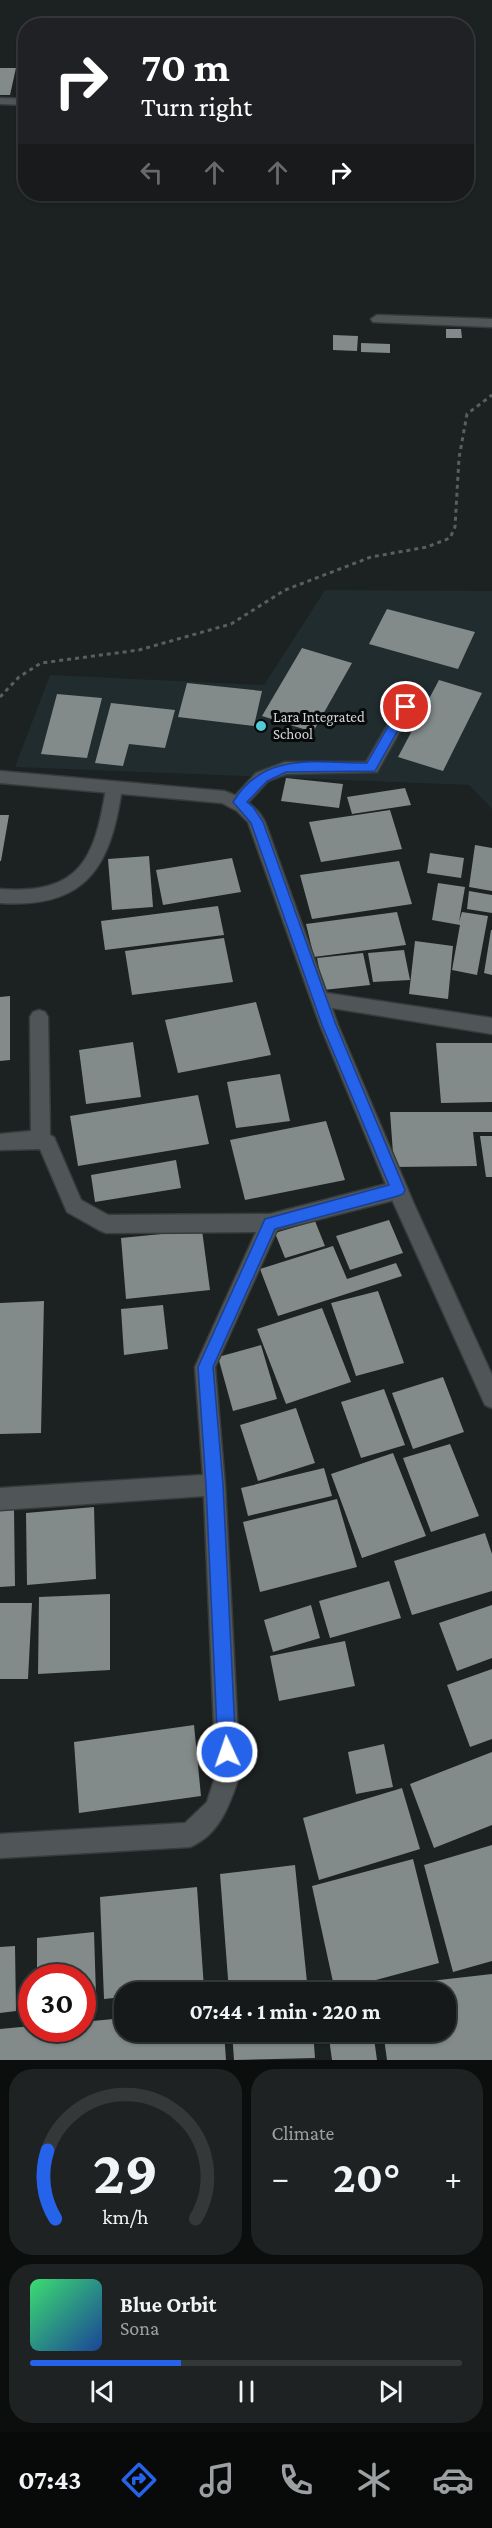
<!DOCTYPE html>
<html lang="en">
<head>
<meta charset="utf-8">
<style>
  body { margin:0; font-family:"Crimson Pro",serif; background:#1e2222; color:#f1f3f6; height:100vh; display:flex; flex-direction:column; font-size:22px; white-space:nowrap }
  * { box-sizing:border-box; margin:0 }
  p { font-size:20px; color:#9da0a2 }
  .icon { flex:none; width:33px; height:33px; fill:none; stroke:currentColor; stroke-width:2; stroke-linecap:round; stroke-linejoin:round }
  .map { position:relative; height:2060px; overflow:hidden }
  .panel { display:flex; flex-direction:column; gap:9px; padding:9px; background:#0c0e0e; flex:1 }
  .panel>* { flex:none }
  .guide { position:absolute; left:18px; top:18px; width:456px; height:183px; border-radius:24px; box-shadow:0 2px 4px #0004,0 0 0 2px #343838; background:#202124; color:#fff; overflow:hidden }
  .speed { position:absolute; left:18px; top:1964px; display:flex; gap:12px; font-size:30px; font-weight:700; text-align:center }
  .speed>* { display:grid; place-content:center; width:78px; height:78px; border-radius:50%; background:#151919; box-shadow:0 2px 4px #0004,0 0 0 2px #343838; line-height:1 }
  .speed .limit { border:9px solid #d22; background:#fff; color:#111 }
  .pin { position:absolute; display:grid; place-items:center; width:51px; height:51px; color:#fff; margin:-26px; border:3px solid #fff; border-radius:50%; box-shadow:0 2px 6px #0007 }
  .me { position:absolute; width:66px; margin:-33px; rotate:357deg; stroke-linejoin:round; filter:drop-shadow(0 0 4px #0008) }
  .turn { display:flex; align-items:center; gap:21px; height:126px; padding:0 24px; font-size:27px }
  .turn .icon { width:78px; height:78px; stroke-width:2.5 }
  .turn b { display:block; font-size:42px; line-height:51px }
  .lanes { display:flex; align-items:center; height:57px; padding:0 24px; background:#0003; justify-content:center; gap:30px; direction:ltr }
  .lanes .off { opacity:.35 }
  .big { font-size:45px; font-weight:700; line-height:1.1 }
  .panel .card { flex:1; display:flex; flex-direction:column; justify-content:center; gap:9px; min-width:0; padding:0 21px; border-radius:24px; background:#1e2222 }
  .panel .dial { align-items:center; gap:0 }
  .dial svg { height:156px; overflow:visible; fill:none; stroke:#343838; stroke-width:7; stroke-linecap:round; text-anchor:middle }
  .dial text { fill:#f1f3f6; stroke:none }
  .song { display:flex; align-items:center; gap:18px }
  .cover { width:72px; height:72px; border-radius:9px; background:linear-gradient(135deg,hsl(140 70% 55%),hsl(220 70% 35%)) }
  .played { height:6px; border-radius:3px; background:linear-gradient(90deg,#2563eb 35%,#343838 35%) }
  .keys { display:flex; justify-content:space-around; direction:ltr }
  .heat { display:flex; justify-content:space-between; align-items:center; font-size:33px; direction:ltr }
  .panel .tiles { flex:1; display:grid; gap:9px; grid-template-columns:1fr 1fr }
  .card:last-child { grid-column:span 2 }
  .trip { position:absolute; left:114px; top:1982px; width:342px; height:60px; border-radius:24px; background:#151919; box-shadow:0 2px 4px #0004,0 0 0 2px #343838; font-weight:700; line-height:60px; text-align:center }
  .tab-bar { display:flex; height:96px; justify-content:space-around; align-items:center; background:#080a0a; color:#9da0a2 }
  .tab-bar .icon { width:42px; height:42px }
  .tab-bar .active { color:#2563eb }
  .tab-bar b { font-size:27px; color:#f1f3f6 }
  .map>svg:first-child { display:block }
  .built { fill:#212c2e }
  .building { fill:#838a8a }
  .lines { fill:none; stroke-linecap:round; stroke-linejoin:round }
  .service-casing { stroke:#373b3c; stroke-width:3 }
  .minor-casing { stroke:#373b3c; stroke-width:3 }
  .tertiary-casing { stroke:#373b3c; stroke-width:3 }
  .path { stroke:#595e5e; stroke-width:3; stroke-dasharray:4 4; stroke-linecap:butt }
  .service { fill:#505657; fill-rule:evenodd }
  .minor { fill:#505657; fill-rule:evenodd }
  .tertiary { fill:#505657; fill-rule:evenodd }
  .route { fill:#2563eb; stroke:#184099; stroke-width:1.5 }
  .poi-dot { fill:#52cbd7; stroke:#080a0a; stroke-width:2 }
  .labels { text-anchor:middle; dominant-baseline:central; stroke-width:6; stroke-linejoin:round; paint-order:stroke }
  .poi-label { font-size:15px; fill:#d2d5d6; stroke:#080a0a; text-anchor:start }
</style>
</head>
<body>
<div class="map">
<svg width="492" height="2060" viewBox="0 0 492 2060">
  <rect width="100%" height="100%" fill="#1c2121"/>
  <!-- built -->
  <path class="built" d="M325 590 492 591V809L469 785 15 767 50 675 264 685Z"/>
  <!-- building -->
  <path class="building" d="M0 68H16L10 95H0Z
    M446 329H461L462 338H446Z
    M333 335 358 336 357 351 333 350Z
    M361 343 390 344V353L361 352Z
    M387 609 475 632 458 669 369 644Z
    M302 648 352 663 313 732 262 716Z
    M439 680 482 693 443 771 398 757Z
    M187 683 262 691 254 726 178 717Z
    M57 694 102 698 87 758 41 754Z
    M111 703 175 710 165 748 129 744 123 766 95 763Z
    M286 778 343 784 339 808 281 801Z
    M405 788 411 805 352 814 347 797Z
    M390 810 402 849 321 862 309 822Z
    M0 815H9L1 861H0Z
    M475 845 492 848V891L469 887Z
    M430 853 464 858 461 878 427 873Z
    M149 856 153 907 112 910 108 859Z
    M232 858 241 892 163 905 156 870Z
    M399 861 412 904 312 919 300 875Z
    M438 883 465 887 459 922 462 912 488 916 477 975 452 970 460 925 432 920Z
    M469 891 492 895V913L467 909Z
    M218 906 224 935 105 950 101 921Z
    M397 912 406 945 314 957 306 924Z
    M491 930H492V975L484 973Z
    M224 938 233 982 132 995 125 951Z
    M415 941 453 946 448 999 409 994Z
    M404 950 410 980 373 982 368 953Z
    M363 953 370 985 323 990 317 958Z
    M10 996V1060L0 1061V997Z
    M256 1002 271 1055 178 1073 165 1020Z
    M133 1042 141 1097 86 1104 79 1050Z
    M436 1043H492V1102L441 1103Z
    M280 1074 290 1121 236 1128 227 1082Z
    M198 1095 209 1144 78 1166 70 1116Z
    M390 1112H492V1132H473L477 1166 394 1167Z
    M326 1121 345 1180 245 1200 230 1140Z
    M480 1136H492V1177H486Z
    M176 1160 181 1188 95 1202 91 1175Z
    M389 1220 403 1253 350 1270 336 1236Z
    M315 1221 325 1246 285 1258 275 1233Z
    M202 1230 210 1290 126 1299 121 1238Z
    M333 1246 347 1279 396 1263 402 1276 278 1316 260 1269Z
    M378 1291 404 1363 356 1376 331 1303Z
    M44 1301 41 1433 0 1434V1303Z
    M163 1305 168 1349 124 1355 121 1309Z
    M322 1308 351 1382 286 1404 257 1329Z
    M261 1345 277 1399 233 1411 218 1357Z
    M443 1377 464 1432 413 1449 392 1393Z
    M384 1389 405 1445 361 1458 341 1402Z
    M296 1408 315 1463 258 1481 240 1425Z
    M450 1444 479 1516 431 1532 403 1458Z
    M393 1453 426 1536 362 1558 331 1474Z
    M324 1468 332 1496 248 1516 241 1488Z
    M337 1499 357 1567 260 1592 243 1522Z
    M94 1507 96 1579 27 1585 26 1513Z
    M14 1508 15 1586 0 1587V1509Z
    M485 1533 492 1554V1591L412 1615 394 1561Z
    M389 1581 401 1618 330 1638 319 1601Z
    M110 1594V1670L38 1674 39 1597Z
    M0 1603H32L28 1679H0Z
    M311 1605 320 1638 273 1652 264 1620Z
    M492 1605V1658L457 1671 439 1623Z
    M345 1641 355 1686 279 1701 270 1656Z
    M492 1669V1739L470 1747 447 1685Z
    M194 1725 201 1796 79 1813 74 1742Z
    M384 1744 393 1787 356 1794 348 1752Z
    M492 1752V1825L434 1848 410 1784Z
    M402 1788 420 1849 319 1880 303 1818Z
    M492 1845V1961L453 1972 424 1865Z
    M413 1859 439 1963 335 1991 312 1886Z
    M295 1865 308 1992H229L220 1874Z
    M197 1887 204 1988 166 1992H124V1997L104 1999 100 1897Z
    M94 1932 96 1995 82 1997V1977H37V1938Z
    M15 1946 16 2011 0 2013V1947Z
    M492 1974V2060H387L383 2031H446V1992H378L377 1987Z
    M124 2018V2031H224L226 2060H0V2029L32 2026 82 2028V2022Z
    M232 2031H313L315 2058 234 2060Z
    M328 2031H373L377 2060H332Z"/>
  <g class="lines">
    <!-- service casing -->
    <g class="service-casing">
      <path id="service" d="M0 98 26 99V105L0 104Z
        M415 685 420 686 423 690 377 772 286 774 268 781 245 806H233L231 802 233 798 256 773 285 762H366L410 686Z"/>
    </g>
    <!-- minor casing -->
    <g class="minor-casing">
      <path id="minor" d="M377 315 492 319V327L373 322 371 319Z
        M114 782 120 784 122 788C111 866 87 909 0 903V889C80 895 95 859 106 788L108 784Z
        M320 992 492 1018V1034L320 1006 314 1004 311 999 314 994Z
        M39 1010 45 1012 48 1017 50 1135 54 1137 81 1200 108 1215 270 1214 398 1181 405 1184 408 1190 405 1196 398 1199 277 1230 215 1367 225 1485 240 1774C230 1803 221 1834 190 1847L0 1858V1834L185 1823 207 1802 216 1774 204 1496 0 1510V1488L203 1475 195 1367 256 1232 106 1233 99 1230 67 1212 40 1149 0 1150V1134L31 1131 30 1017 33 1012Z"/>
    </g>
    <!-- tertiary casing -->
    <g class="tertiary-casing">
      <path id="tertiary" d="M0 771 224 791C242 797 256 805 265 822L338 1025 414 1204 492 1375V1408L485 1405 394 1204 320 1025 248 822 237 811 222 803 0 783Z"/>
    </g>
    <!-- path -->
    <path class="path" d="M0 697 19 677 41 663 139 650 231 624 285 590 371 557 427 547 450 538 455 527 459 458 467 414 492 395"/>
    <!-- service -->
    <use href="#service" class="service"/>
    <!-- minor -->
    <use href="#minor" class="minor"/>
    <!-- tertiary -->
    <use href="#tertiary" class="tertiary"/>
  </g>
  <!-- route -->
  <path class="route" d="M406 702 411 707 375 771 286 772 267 781 247 802 253 807 263 822 336 1025 405 1190 403 1194 398 1196 275 1229 213 1367 223 1485 236 1752 233 1758 227 1760 221 1758 218 1752 206 1485 198 1367 265 1219 389 1185 322 1025 251 823 233 802C264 751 316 763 367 763L401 704Z"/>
  <!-- markers -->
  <circle class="poi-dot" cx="261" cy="726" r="6"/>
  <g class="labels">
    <!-- poi labels -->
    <g class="poi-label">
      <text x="273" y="717">Lara Integrated<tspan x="273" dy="17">School</tspan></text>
    </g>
  </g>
</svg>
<div class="speed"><div class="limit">30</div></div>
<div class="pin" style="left:406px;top:707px;background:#d93025"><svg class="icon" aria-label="arrive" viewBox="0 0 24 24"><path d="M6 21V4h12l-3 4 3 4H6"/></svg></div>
<svg class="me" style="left:227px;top:1752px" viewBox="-20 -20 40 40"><circle r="17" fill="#2563eb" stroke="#fff" stroke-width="3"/><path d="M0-11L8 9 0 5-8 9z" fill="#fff"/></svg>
<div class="trip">07:44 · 1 min · 220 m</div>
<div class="guide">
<div class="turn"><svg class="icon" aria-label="right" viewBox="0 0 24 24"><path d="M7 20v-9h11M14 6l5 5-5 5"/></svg><div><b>70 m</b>Turn right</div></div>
<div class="lanes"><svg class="icon off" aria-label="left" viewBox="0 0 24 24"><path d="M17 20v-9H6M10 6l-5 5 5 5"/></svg><svg class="icon off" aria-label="ahead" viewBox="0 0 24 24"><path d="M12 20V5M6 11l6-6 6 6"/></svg><svg class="icon off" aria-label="ahead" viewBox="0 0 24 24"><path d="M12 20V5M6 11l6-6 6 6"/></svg><svg class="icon" aria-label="right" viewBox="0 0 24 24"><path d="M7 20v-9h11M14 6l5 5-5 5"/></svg></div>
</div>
</div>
<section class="panel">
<div class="tiles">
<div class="card dial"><svg viewBox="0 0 100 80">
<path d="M14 69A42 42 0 1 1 86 69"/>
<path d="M14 69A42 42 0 0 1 10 34" stroke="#2563eb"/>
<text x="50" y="56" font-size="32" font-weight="700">29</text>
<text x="50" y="72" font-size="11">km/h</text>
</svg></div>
<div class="card"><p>Climate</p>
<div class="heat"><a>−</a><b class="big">20°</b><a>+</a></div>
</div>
<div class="card">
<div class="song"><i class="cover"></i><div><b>Blue Orbit</b><p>Sona</p></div></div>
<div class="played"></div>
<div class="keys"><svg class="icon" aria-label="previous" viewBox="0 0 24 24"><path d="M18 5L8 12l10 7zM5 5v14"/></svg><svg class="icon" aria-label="pause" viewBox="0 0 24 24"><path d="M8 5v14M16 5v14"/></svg><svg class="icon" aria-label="next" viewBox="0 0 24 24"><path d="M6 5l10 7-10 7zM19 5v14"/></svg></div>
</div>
</div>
</section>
<nav class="tab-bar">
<b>07:43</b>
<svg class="icon active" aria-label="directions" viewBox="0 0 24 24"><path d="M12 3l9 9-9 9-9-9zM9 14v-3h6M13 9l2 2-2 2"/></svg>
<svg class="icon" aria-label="music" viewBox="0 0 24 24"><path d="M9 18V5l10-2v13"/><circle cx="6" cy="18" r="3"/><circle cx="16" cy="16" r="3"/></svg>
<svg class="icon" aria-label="phone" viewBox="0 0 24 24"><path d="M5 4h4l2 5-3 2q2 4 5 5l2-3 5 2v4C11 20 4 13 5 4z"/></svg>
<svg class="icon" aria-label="climate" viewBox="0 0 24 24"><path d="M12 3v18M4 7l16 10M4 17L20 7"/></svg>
<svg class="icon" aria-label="car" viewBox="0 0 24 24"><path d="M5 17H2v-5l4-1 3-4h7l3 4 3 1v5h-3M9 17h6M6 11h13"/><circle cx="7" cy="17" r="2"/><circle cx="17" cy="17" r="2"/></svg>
</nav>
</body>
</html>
